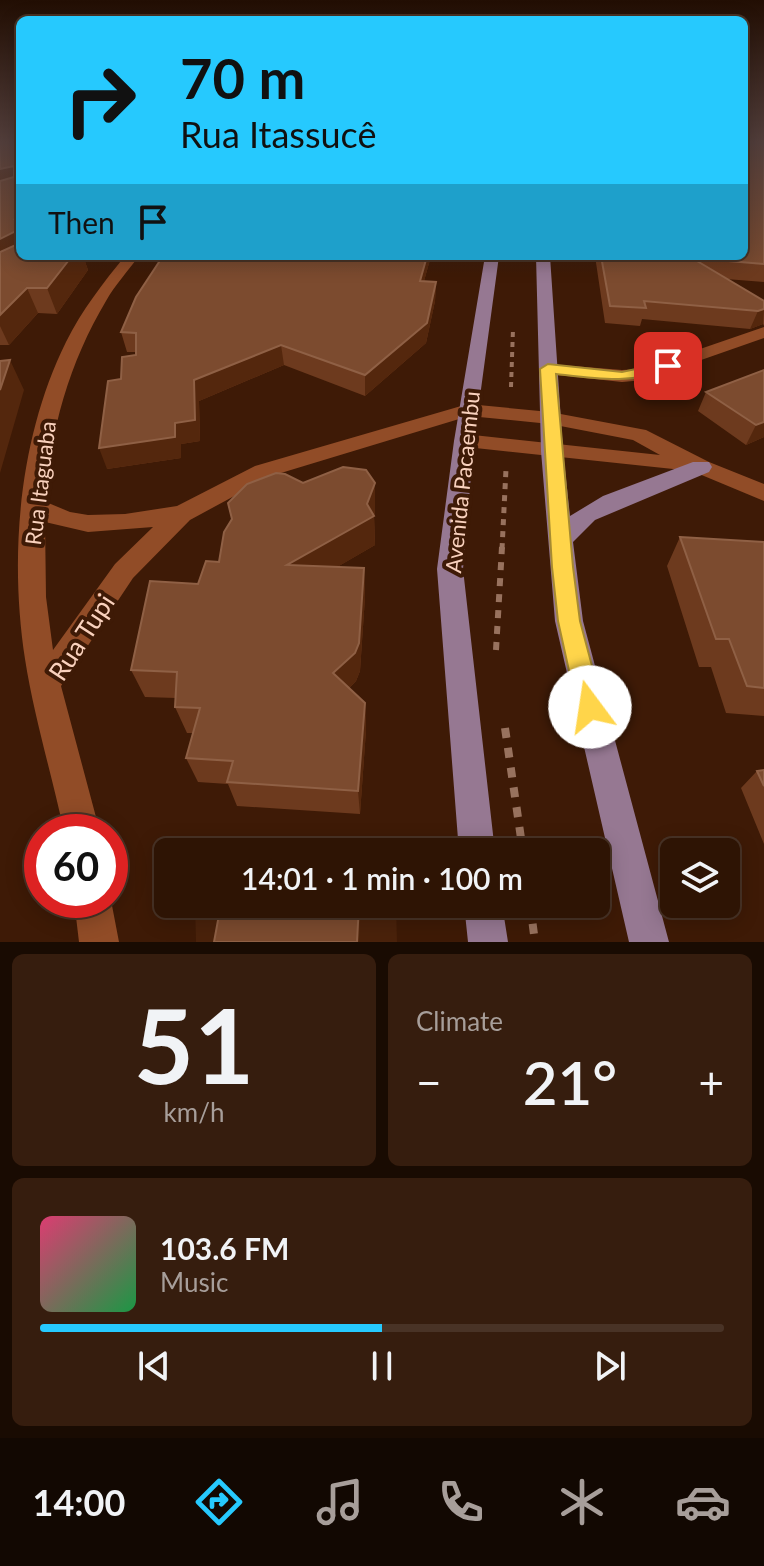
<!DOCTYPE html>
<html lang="en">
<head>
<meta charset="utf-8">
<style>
  body { margin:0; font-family:Lato,sans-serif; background:#361d0e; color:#f1f3f6; height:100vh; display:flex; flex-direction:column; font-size:30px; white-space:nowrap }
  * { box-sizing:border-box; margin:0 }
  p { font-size:26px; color:#a79e9a }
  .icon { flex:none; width:44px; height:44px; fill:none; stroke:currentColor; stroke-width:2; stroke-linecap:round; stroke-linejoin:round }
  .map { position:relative; height:942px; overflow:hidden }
  .sheet { display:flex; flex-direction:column; gap:12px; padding:12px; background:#190b02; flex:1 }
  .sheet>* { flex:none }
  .guide { position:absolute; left:16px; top:16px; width:732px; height:244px; border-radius:12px; box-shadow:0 4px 20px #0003,0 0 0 2px #493326; background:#26c9fe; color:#111; overflow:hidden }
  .buttons { position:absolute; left:660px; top:838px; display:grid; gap:16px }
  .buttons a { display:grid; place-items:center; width:80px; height:80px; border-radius:12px; background:#2e1404; box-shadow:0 4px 20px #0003,0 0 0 2px #493326; font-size:40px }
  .speed { position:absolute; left:24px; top:814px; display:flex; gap:16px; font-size:40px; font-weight:700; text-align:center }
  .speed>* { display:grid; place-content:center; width:104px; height:104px; border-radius:50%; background:#2e1404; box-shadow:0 4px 20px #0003,0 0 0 2px #493326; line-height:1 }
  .speed .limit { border:12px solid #d22; background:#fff; color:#111 }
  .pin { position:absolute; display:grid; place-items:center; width:68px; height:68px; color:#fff; margin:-34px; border-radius:16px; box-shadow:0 4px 12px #0006 }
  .me { position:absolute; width:88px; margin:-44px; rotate:346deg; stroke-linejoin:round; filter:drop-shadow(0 0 6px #0008) }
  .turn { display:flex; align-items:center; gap:28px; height:168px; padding:0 32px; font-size:36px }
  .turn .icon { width:104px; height:104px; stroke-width:2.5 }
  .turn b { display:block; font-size:56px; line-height:68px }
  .then { display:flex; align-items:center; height:76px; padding:0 32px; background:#0003; gap:16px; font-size:30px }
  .big { font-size:60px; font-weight:600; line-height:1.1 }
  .sheet .card { flex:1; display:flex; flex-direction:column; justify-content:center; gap:12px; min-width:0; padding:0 28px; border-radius:12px; background:#361d0e }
  .sheet .dial { align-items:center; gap:0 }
  .dial b { font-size:104px; line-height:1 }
  .song { display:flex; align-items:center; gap:24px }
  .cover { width:96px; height:96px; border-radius:12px; background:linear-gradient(135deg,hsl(340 70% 55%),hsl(140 70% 35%)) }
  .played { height:8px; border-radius:4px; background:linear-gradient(90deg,#26c9fe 50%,#493326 50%) }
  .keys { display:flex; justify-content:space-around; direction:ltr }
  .heat { display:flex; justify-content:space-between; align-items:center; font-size:44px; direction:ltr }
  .sheet .tiles { flex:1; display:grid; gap:12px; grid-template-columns:1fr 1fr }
  .card:last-child { grid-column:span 2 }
  .trip { position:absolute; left:154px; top:838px; width:456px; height:80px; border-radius:12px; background:#2e1404; box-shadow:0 4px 20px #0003,0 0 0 2px #493326; font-weight:600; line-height:80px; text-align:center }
  .menu { display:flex; height:128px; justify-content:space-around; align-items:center; background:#120802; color:#a79e9a }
  .menu .icon { width:56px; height:56px }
  .menu .current { color:#26c9fe }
  .menu b { font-size:36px; color:#f1f3f6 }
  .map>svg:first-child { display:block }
  .built { fill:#4a220b }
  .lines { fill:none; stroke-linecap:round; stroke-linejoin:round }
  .path-far3 { stroke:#98725e; stroke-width:4; stroke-dasharray:5 5; stroke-linecap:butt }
  .path-far2 { stroke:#98725e; stroke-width:5; stroke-dasharray:6 6; stroke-linecap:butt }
  .path-far1 { stroke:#98725e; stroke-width:6; stroke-dasharray:8 8; stroke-linecap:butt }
  .path { stroke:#98725e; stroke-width:8; stroke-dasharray:10 10; stroke-linecap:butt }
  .minor { fill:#914c27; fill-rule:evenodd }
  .primary { fill:#967892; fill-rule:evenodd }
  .wall { fill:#6d3a1e }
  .shaded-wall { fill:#54270d }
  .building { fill:#7c4b2f; stroke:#8f6045; stroke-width:2 }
  .route { fill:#ffd54a; stroke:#a68a30; stroke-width:2 }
  .labels { text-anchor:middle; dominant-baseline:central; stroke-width:8; stroke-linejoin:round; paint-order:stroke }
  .street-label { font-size:22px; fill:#f9d1bd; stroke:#3e1a06 }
  .near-street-label { font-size:26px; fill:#f9d1bd; stroke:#3e1a06 }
</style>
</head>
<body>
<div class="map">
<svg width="764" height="942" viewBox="0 0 764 942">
  <rect width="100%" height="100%" fill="#3e1a06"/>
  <!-- built -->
  <path class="built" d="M194 840 393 848 394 852H194Z
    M195 904H396L397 942H196Z"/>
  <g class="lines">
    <!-- path-far3 -->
    <path class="path-far3" d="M511 387 513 329"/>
    <!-- path-far2 -->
    <path class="path-far2" d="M502 549 506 469"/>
    <!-- path-far1 -->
    <path class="path-far1" d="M496 650 502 547"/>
    <!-- path -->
    <path class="path" d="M505 728 523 852
      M530 904 535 942"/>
    <!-- minor -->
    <path class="minor" d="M125 256H139C128 271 115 285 106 301 70 361 49 432 46 502L70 512 88 515 125 514 177 506 255 466 468 404 550 412 646 430 709 462 764 484V501L692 471 457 446 454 441 457 436 464 434 660 455 633 440 550 424 469 416 271 476 190 520 133 578 61 686 100 832H64C52 775 34 717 25 659 9 555 19 437 66 342 82 310 103 283 125 256ZM45 522 88 532 153 527 115 564 53 650 46 597Z
      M764 327V338L644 380 622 382 548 374 539 369 548 364 622 370 642 369Z
      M110 895 119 942H79L74 900H110Z"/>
    <!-- primary -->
    <path class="primary" d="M485 256H499L474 441 463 569 495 852H459L437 569 454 441Z
      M536 256H550L563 451 570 516 603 496 693 462H709L712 467 709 472 595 520 573 542 583 621 669 942H629L555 621 541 451Z
      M464 904H502L508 942H468Z"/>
  </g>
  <!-- wall -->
  <path class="wall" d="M0 142 20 256H83L88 270 57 314 38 313 9 345H0Z
    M764 142V282L726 279 764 301V326L763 324 750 329 642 319 640 326 605 323 595 256H744Z
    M431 256 424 281 436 282 435 301 426 343 365 396 284 365 199 401 200 441 181 444V458L107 469 121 379 136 355V352H127L121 332Z
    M764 370V437L746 445 698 411 706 392Z
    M303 483 375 512 374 515 375 545 337 567 364 568 365 597 360 671 356 681 349 688 365 703 366 730 360 814 237 806 228 784 198 782 186 758 193 733H187L175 707 176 698 145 697 131 670 198 584 219 562Z
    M680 537 764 542V716L726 713 711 667H699L667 566Z
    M764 770V844L741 788 757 771Z"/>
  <!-- shaded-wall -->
  <path class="shaded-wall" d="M14 166 20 182 0 193V169Z
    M20 216V256L0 268V239L15 219Z
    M72 256H83L88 270 57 314 47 288Z
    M427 256H431L419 299 420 281Z
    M436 282 435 301 426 343 365 396V375Z
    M27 288 38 313 9 345 0 326V315Z
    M764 309 763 324 750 329 758 311Z
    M281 345 284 365 199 401 200 441 181 444V458L107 469 99 448 175 423 194 380Z
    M10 360 24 390 0 473V390Z
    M764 422V437L746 445 756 425Z
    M375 483V512L374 517V516L375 545 291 594 287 565 367 504Z
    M364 568 365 597 360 671 356 681 336 700 333 673Z
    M365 703 366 730 360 814 358 791Z
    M359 904H361L359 942H357Z"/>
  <!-- building -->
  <path class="building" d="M0 142H20V216L15 219 20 221V229L0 239V181L14 177V166L0 169Z
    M744 142H764V264L692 258 764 301V309L758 311 644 301 646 308 610 306 601 256H744Z
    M20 243V256H72L47 288H27L0 315V252Z
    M163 256H427L420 281 436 282 427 323 365 375 281 345 194 380 195 420 175 423V437L99 448 108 381 121 379 122 357 136 355V333L121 332 136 297Z
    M10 360 0 390V361Z
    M764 370V422L756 425 706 392Z
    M343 467 366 470 375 483 367 504 374 516 287 565 364 568 359 643 355 653 333 673 365 703 358 791 227 782 233 761 186 758 200 708 175 707 177 672 131 670 150 581 198 584 206 561 219 562 224 532 232 519 228 503 247 484 276 473 285 474 303 483Z
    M680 537 764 542V688L747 686 729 639H716Z
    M764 770V786L757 771Z
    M221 904H359L357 942H214Z"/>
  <!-- sky -->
  <linearGradient id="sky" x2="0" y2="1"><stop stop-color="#220e03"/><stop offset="0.52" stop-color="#523e3b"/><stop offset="1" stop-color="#523e3b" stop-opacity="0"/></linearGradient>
  <rect width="764" height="274" fill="url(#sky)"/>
  <!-- route -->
  <path class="route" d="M668 362 676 366 674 369C630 384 600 379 556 374L573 567 580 621 603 707 599 715 590 719 581 715 577 707 558 621 552 567 540 369 548 364 622 372Z"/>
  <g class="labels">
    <!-- street labels -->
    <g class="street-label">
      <text transform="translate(462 482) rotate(-84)">Avenida Pacaembu</text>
      <text transform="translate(40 483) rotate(-83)">Rua Itaguaba</text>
    </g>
    <!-- near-street labels -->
    <g class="near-street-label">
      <text transform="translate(81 637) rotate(-57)">Rua Tupi</text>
    </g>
  </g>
</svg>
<div class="buttons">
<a><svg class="icon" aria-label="layers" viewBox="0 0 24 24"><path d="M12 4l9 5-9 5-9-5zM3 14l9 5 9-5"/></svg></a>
</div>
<div class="speed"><div class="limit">60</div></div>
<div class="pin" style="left:668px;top:366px;background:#d93025"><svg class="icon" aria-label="arrive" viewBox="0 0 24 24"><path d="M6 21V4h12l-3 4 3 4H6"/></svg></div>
<svg class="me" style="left:590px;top:707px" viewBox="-20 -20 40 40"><circle r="19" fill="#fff"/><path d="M0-13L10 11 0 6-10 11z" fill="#ffd54a"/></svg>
<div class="trip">14:01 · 1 min · 100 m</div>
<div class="guide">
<div class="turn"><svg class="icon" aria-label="right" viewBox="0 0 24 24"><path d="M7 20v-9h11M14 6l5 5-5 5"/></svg><div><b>70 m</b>Rua Itassucê</div></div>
<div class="then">Then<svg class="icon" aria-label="arrive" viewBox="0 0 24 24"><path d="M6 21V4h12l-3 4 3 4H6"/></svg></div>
</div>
</div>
<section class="sheet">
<div class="tiles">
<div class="card dial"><b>51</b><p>km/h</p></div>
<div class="card"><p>Climate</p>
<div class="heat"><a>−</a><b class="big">21°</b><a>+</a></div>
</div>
<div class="card">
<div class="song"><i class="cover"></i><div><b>103.6 FM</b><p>Music</p></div></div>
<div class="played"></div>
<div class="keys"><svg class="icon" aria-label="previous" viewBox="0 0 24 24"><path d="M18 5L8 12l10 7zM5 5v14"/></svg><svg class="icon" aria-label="pause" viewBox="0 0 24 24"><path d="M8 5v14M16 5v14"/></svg><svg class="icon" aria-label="next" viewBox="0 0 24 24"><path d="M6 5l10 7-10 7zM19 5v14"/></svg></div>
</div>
</div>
</section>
<nav class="menu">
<b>14:00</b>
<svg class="icon current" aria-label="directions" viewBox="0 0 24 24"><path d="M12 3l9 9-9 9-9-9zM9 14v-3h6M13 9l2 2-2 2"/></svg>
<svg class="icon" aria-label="music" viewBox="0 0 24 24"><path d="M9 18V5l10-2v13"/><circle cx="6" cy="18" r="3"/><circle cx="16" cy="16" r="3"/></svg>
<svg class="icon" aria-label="phone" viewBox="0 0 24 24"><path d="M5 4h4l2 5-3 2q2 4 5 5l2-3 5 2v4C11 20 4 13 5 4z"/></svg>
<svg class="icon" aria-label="climate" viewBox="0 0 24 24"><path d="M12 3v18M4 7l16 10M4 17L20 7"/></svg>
<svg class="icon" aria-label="car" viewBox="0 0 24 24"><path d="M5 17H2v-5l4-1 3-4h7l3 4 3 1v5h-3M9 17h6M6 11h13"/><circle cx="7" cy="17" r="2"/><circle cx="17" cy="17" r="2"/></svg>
</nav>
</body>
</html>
